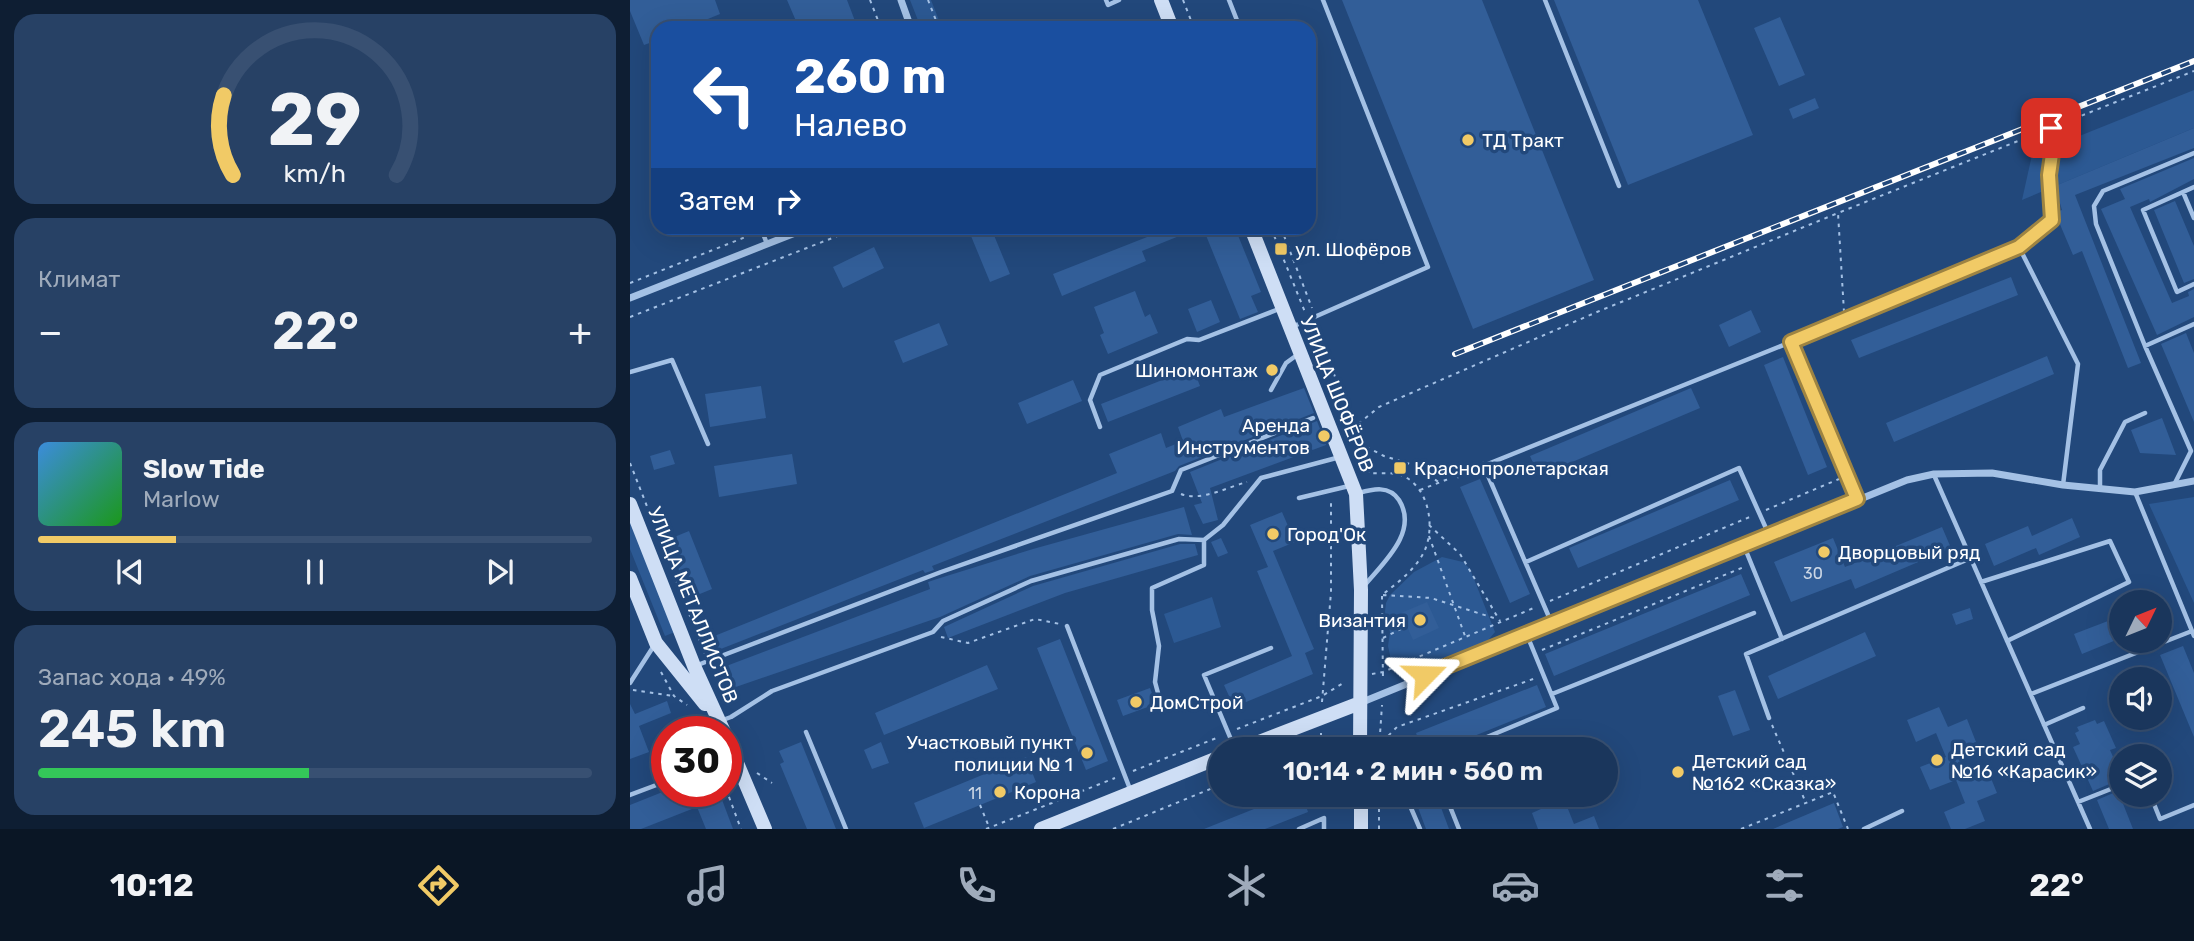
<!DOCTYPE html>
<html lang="ru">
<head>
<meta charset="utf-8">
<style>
  body { margin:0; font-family:Rubik,sans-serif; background:#274165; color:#f1f3f6; height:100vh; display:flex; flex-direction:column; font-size:26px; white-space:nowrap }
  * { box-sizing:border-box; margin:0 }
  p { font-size:23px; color:#9fabbb }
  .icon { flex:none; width:38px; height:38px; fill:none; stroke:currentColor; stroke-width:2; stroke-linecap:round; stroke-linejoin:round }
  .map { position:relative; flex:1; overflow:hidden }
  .side { display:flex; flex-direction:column; gap:14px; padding:14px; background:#0e1e33; width:630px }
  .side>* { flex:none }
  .banner { position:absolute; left:21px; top:21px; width:665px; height:214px; border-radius:21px; box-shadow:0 7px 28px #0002,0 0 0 2px #385072; background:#1a4fa0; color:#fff; overflow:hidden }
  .needle { width:46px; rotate:47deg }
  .fabs { position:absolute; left:1479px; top:590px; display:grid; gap:14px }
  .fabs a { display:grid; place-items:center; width:63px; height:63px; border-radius:50%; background:#1a365c; box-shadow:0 7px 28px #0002,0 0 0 2px #385072; font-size:35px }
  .speed { position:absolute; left:21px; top:716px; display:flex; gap:14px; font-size:35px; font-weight:700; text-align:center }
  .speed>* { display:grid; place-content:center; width:91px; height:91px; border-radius:50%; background:#1a365c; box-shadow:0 7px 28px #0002,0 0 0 2px #385072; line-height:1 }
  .speed .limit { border:10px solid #d22; background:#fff; color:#111 }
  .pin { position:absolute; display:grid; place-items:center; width:60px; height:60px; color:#fff; margin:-30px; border-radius:14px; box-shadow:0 4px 10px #0006 }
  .me { position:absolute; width:77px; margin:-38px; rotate:68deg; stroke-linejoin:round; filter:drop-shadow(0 0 5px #0008) }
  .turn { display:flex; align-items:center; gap:24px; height:147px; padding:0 28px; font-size:32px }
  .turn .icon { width:91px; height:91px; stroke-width:2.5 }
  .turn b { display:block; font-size:49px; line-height:60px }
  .then { display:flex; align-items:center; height:66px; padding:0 28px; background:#0003; gap:14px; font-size:26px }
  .big { font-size:52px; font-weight:600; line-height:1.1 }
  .side .widget { flex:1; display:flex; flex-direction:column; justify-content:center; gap:10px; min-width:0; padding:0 24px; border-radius:21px; background:#274165 }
  .side .dial { align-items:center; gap:0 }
  .dial svg { height:182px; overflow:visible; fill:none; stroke:#385072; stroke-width:7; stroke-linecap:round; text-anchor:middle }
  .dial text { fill:#f1f3f6; stroke:none }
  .song { display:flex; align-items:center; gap:21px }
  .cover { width:84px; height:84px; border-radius:10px; background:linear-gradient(135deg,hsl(210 70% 55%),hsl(120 70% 35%)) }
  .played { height:7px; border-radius:4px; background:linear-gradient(90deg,#f1ca66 25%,#385072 25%) }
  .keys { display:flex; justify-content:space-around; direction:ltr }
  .heat { display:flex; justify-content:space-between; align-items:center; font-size:38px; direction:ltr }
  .charge { height:10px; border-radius:5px; background:linear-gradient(90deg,#34c759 49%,#385072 0) }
  .trip { position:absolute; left:578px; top:737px; width:410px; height:70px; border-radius:35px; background:#1a365c; box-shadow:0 7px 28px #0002,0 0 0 2px #385072; font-weight:600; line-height:70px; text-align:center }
  .menu { display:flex; height:112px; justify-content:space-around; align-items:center; background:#0a1625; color:#9fabbb }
  .menu .icon { width:49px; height:49px }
  .menu .active { color:#f1ca66 }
  .menu b { font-size:32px; color:#f1f3f6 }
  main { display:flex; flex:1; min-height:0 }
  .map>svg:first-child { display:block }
  .green { fill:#2c5993 }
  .building { fill:#325e98 }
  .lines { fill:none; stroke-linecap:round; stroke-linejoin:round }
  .path { stroke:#a4c1e5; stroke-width:2; stroke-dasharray:3.5 5; stroke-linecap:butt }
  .lane { stroke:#a4c1e5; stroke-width:4.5 }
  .street { stroke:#a4c1e5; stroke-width:7 }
  .secondary { stroke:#cedef5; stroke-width:14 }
  .rail-casing { stroke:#fff; stroke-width:6 }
  .rail { stroke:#22487b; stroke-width:3.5; stroke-dasharray:10; stroke-linecap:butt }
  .route-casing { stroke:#9d8342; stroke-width:18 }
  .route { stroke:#f1ca66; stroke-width:12 }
  .poi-dot { fill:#f1ca66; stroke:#22487b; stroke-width:2.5 }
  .labels { text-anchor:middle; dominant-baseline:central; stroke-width:7; stroke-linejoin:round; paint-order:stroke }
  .number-label { font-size:16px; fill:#ccd7e5 }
  .poi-label { font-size:19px; fill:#fff; stroke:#22487b; text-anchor:start }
  .street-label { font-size:19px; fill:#fff; stroke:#22487b }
</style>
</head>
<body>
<main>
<section class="side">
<div class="widget dial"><svg viewBox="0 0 100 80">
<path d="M14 69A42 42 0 1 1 86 69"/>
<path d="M14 69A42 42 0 0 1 10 34" stroke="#f1ca66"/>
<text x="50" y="56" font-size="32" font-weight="700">29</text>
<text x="50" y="72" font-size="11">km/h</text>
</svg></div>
<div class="widget"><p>Климат</p>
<div class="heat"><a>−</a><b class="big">22°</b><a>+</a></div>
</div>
<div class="widget">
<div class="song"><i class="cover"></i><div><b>Slow Tide</b><p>Marlow</p></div></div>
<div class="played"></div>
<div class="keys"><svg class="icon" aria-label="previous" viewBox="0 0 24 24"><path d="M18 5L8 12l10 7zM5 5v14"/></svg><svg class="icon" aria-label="pause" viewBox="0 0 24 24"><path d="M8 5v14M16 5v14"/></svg><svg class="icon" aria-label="next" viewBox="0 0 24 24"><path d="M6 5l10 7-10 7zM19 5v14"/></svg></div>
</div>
<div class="widget"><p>Запас хода · 49%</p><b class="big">245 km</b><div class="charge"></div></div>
</section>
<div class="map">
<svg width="1564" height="829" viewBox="0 0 1564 829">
  <rect width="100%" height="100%" fill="#22487b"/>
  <!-- green -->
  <path class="green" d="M280 0H301L312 28H291Z
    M1564 90V128L1392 200 1402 155Z
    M1564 497V603L1519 504Z
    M0 522 45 632 35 636 0 549Z
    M812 557 833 562 840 569 865 632 855 644 771 675 763 669 758 646 760 632 755 612 756 603 760 595 784 572Z
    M582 597 591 627 544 643 534 614Z"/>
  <!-- building -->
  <path class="building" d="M0 0H85L90 14 56 28H28V40L14 45 0 11Z
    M157 0H217L225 21 207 28H169Z
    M712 0H852L964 280 843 329Z
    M924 0H1068L1123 135 998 185Z
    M1150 17 1175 75 1149 86 1124 28Z
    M1185 98 1189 108 1163 119 1159 109Z
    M1564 128V148L1445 195 1511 363 1498 368 1452 251 1443 255 1426 215V212L1432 210 1425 186Z
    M1564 158V179L1520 202 1519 199 1500 207 1542 303 1559 296 1558 292 1564 289V317L1527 335 1471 209 1495 199 1490 189Z
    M1545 201 1564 246V279L1554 283 1524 210Z
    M361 228 380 274 360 282 341 236Z
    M540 228H569L512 251 516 261 432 296 423 274Z
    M573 228H605L631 292 621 296 628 312 610 319Z
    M244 247 254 268 213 288 203 267Z
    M1381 277 1388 295 1229 358 1221 340Z
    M505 291 515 317 520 314 528 333 478 354 470 335 474 333 464 307Z
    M581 300 590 322 567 332 558 309Z
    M1121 310 1131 332 1099 347 1089 325Z
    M309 323 318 345 273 363 264 341Z
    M1556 333 1564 353V422L1531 344Z
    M1417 356 1424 374 1264 442 1256 423Z
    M1153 357 1197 467 1178 475 1134 365Z
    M563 368 570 386 478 422 471 404Z
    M443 380 452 401 397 424 388 403Z
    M131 386 136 418 80 427 75 394Z
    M674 388 684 413 549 466 545 471 302 566 304 570 295 573 293 570 78 654 72 641 487 473 479 454 531 433 536 448 553 441 548 427 591 409 594 417Z
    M1061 388 1070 408 909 476 900 456Z
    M1532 418 1546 455 1510 453 1501 430Z
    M687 421 696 445 580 488 588 520 573 524 564 505 572 503 560 472Z
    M40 450 45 464 24 470 20 456Z
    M162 454 167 484 89 497 84 466Z
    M850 479 900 594 880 603 830 487Z
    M1100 480 1109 500 948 568 939 548Z
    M554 507 562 535 548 534 400 576 310 617 100 689 91 668 300 589 298 582 307 579 403 549Z
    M652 512 665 542 643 551 684 649 675 653 683 674 604 707 594 685 662 656 627 571 638 567 620 525Z
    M1442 518 1450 537 1409 555 1406 548 1364 566 1355 544 1398 526 1402 536Z
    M1312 527 1321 548 1225 589 1221 579 1161 602 1144 562 1203 538 1215 567Z
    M59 531 82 589 60 598 37 540Z
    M591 538 598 553 588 557 581 542Z
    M550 544H565L568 555 435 593 318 638 314 627 403 586Z
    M1111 574 1120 595 924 676 915 654Z
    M797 602 809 628 783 640 771 613Z
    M1340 608 1343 619 1326 625 1322 614Z
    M1491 616V638L1452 654 1444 634Z
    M1235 632 1246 656 1148 699 1138 676Z
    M430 639 478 761 456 770 407 648Z
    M1553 646 1564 673V737L1530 655Z
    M357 665 368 689 254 735 245 713Z
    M907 685 916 707 812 749H792L786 733Z
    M520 688 526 704 493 716 487 700Z
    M1105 690 1120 730 1103 736 1088 696Z
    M37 701 41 713 9 726 19 752 0 759V704L5 714Z
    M1309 707 1318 727 1337 719 1346 742 1326 750 1338 779 1358 771 1367 793 1347 801 1355 821 1335 829H1321L1314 812 1335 803 1326 780 1300 790 1290 767 1316 757 1306 733 1286 742 1277 720Z
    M1465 720 1467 724 1474 721 1486 748 1480 750 1491 775 1483 779 1484 782 1463 791 1443 747 1450 744 1445 733 1449 731 1447 727Z
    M171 742 206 829H177L150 764 154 762 149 751Z
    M251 742 259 763 242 769 234 750Z
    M396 757 406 782 294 828 284 803Z
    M35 791H71L76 803 91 797 103 829H76L67 807 11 829H0V805Z
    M1488 791 1503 829H1479L1467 800Z
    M661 794H672L678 812 635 829H574Z
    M783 794H806L819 829H796Z
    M919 794H932L944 824 964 816 969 829H908L902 813 922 804Z
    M1204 803 1213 827 1208 829H1143Z"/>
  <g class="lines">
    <!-- path -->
    <path class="path" d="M240 0 251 28
      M298 0 309 28
      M553 0 564 28
      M471 20 474 28
      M1428 125 1564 71
      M641 228 675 312
      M651 228 682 308
      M0 283 123 234
      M1214 312 1208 213 1413 131
      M0 317 228 228
      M682 327 698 357 739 473C751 474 766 471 777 478 800 492 805 529 794 552 785 570 767 583 752 595
      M722 429 749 407 967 312 1208 213
      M729 443 754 456 783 465 810 483
      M0 463 75 654
      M790 490 821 478
      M551 494C570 502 598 487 617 482
      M1136 510 1209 479
      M799 525 830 554 870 621
      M799 536 835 636
      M753 595 801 598 867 619
      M752 596 753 681
      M920 601 1122 516
      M311 637 338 643 405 619 430 624
      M753 638 777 626
      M912 650 1114 567
      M31 672 44 696 57 705
      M742 674 753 672 906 607
      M3 690 43 696
      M692 702 701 592V499
      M68 716 74 732
      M1142 725 1176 803
      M607 729 692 696 715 682
      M691 733V749
      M745 745 750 744 767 727 906 678
      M676 749 690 743
      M749 749 752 705
      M503 771 589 737
      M127 773 142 783
      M96 789 111 829
      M681 794 693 805
      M693 794 694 810
      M350 805 359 827
      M356 829 485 778
      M483 829 590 785
      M749 829V794
      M1111 829 1203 792 1218 829"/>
    <!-- lane -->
    <path class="lane" d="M476 0 478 5 489 0
      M599 0 610 28
      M915 0 989 186
      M1564 187 1513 210 1547 292 1564 284
      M1553 192 1564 218
      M131 228 137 244
      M329 228 330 231
      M1389 247 1448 364 1433 485
      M664 326 798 267 693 0
      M1161 342 1227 499
      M1515 346 1564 324
      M0 372 42 360 78 444
      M641 390 656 363 667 355
      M470 427 460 400 470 375 557 339 569 340 649 309
      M853 464 922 624
      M1304 475 1460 829
      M828 476 1161 342 1389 247 1422 220 1419 175 1424 140 1421 128
      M1544 485 1561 451 1515 346 1466 224 1464 206 1473 191 1564 153
      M1470 488V470L1495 422 1515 413
      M1505 492 1564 636
      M729 493C743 489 759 485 769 500 789 532 753 563 734 586
      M669 498 719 486
      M1114 546 1152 639
      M896 562 1109 468 1139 535
      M1351 582 1480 541 1499 582 1377 641
      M437 626 500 789
      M65 666 311 572 542 491 551 470 683 418
      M0 683 25 644
      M922 694 1124 613
      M1401 694 1562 631
      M532 708 525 682 529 646 522 610V588L574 565V540
      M1139 718 1116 654 1341 558
      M90 721 101 717 142 691 303 632 313 621 401 581 549 539 574 540 593 525 631 478 710 457
      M1414 725 1453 708
      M176 732 216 829
      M605 749 574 675 641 648
      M828 749 927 708 897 635
      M775 794 790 829
      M815 794 829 829
      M1520 794 1530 819 1564 805
      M0 795 37 781
      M1448 802 1491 785
      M669 829 694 818V829
      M1234 829 1272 811"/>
    <!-- street -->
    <path class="street" d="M271 0 281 28
      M0 298 178 228
      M730 703 1277 480 1304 474 1362 473 1433 485 1505 492 1564 481"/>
    <!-- secondary -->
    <path class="secondary" d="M531 0 542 28
      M621 228 726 494 731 590 730 749
      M0 504 64 666 94 732
      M0 578 26 643 75 704
      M96 737 135 829
      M611 749 730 703
      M731 794V829
      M411 829 590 757"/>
    <!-- rail casing -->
    <g class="rail-casing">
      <path id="rail" d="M825 354 1564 61"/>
    </g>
    <!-- rail -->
    <use href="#rail" class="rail"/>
  </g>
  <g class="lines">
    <!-- route casing -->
    <g class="route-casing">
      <path id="route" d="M795 675 1227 499 1161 342 1389 247 1422 220 1419 175 1424 140 1421 128"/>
    </g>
    <!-- route -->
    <use href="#route" class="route"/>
  </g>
  <!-- markers -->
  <g class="poi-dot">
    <circle cx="838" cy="140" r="7"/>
    <rect x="644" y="242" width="14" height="14" rx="3.5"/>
    <circle cx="642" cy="370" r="7"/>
    <circle cx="694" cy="436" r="7"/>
    <rect x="763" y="461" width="14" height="14" rx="3.5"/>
    <circle cx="643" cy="534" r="7"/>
    <circle cx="1194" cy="552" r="7"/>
    <circle cx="790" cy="620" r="7"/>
    <circle cx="506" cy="702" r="7"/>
    <circle cx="457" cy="753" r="7"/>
    <circle cx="1307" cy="760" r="7"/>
    <circle cx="1048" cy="772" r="7"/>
    <circle cx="370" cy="792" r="7"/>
  </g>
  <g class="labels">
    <!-- number labels -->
    <g class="number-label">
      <text x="1183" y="573">30</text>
      <text x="345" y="793">11</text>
    </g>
    <!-- poi labels -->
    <g class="poi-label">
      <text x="852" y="140">ТД Тракт</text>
      <text x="665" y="249">ул. Шофёров</text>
      <text x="628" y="370" text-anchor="end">Шиномонтаж</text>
      <text x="680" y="425" text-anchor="end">Аренда<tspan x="680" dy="22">Инструментов</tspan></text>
      <text x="784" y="468">Краснопролетарская</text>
      <text x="657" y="534">Город'Ок</text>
      <text x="1208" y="552">Дворцовый ряд</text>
      <text x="776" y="620" text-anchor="end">Византия</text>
      <text x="520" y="702">ДомСтрой</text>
      <text x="443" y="742" text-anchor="end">Участковый пункт<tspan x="443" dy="22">полиции № 1</tspan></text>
      <text x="1321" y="749">Детский сад<tspan x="1321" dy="22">№16 «Карасик»</tspan></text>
      <text x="1062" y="761">Детский сад<tspan x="1062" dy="22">№162 «Сказка»</tspan></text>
      <text x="384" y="792">Корона</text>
    </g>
    <!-- street labels -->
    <g class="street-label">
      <text transform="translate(707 394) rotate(68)">УЛИЦА ШОФЁРОВ</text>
      <text transform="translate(63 605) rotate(68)">УЛИЦА МЕТАЛЛИСТОВ</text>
    </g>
  </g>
</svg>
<div class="fabs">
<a><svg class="needle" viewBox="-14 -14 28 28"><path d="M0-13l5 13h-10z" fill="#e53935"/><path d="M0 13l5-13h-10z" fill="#9fabbb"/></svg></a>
<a><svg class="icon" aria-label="sound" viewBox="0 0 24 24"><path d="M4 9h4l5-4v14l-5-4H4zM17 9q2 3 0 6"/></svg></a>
<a><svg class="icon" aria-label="layers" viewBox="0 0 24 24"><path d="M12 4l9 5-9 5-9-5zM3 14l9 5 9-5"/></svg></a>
</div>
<div class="speed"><div class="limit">30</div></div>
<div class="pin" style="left:1421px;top:128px;background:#d93025"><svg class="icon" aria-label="arrive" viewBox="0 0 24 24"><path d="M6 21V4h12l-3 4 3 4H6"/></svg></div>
<svg class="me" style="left:795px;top:675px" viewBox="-20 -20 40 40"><path d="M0-17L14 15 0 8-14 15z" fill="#f1ca66" stroke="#fff" stroke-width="4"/></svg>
<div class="trip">10:14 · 2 мин · 560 m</div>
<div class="banner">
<div class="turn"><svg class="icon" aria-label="left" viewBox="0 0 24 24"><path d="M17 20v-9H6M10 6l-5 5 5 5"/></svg><div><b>260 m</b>Налево</div></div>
<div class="then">Затем<svg class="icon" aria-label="right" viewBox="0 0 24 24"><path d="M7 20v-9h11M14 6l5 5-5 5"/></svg></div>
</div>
</div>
</main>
<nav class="menu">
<b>10:12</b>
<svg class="icon active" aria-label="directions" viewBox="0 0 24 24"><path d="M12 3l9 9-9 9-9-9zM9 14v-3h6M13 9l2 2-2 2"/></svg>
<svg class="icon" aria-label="music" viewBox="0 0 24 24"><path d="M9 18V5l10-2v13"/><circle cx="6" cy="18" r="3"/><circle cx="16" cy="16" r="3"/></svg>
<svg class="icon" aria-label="phone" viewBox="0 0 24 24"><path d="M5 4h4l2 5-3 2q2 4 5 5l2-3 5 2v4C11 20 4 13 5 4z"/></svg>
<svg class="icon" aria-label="climate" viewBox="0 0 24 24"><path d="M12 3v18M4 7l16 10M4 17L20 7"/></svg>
<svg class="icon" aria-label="car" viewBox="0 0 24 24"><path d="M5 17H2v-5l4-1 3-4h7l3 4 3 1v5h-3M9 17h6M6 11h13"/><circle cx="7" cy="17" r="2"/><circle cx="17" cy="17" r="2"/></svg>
<svg class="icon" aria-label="filters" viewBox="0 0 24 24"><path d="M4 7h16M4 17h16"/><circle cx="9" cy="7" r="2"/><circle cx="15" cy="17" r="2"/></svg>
<b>22°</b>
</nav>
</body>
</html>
